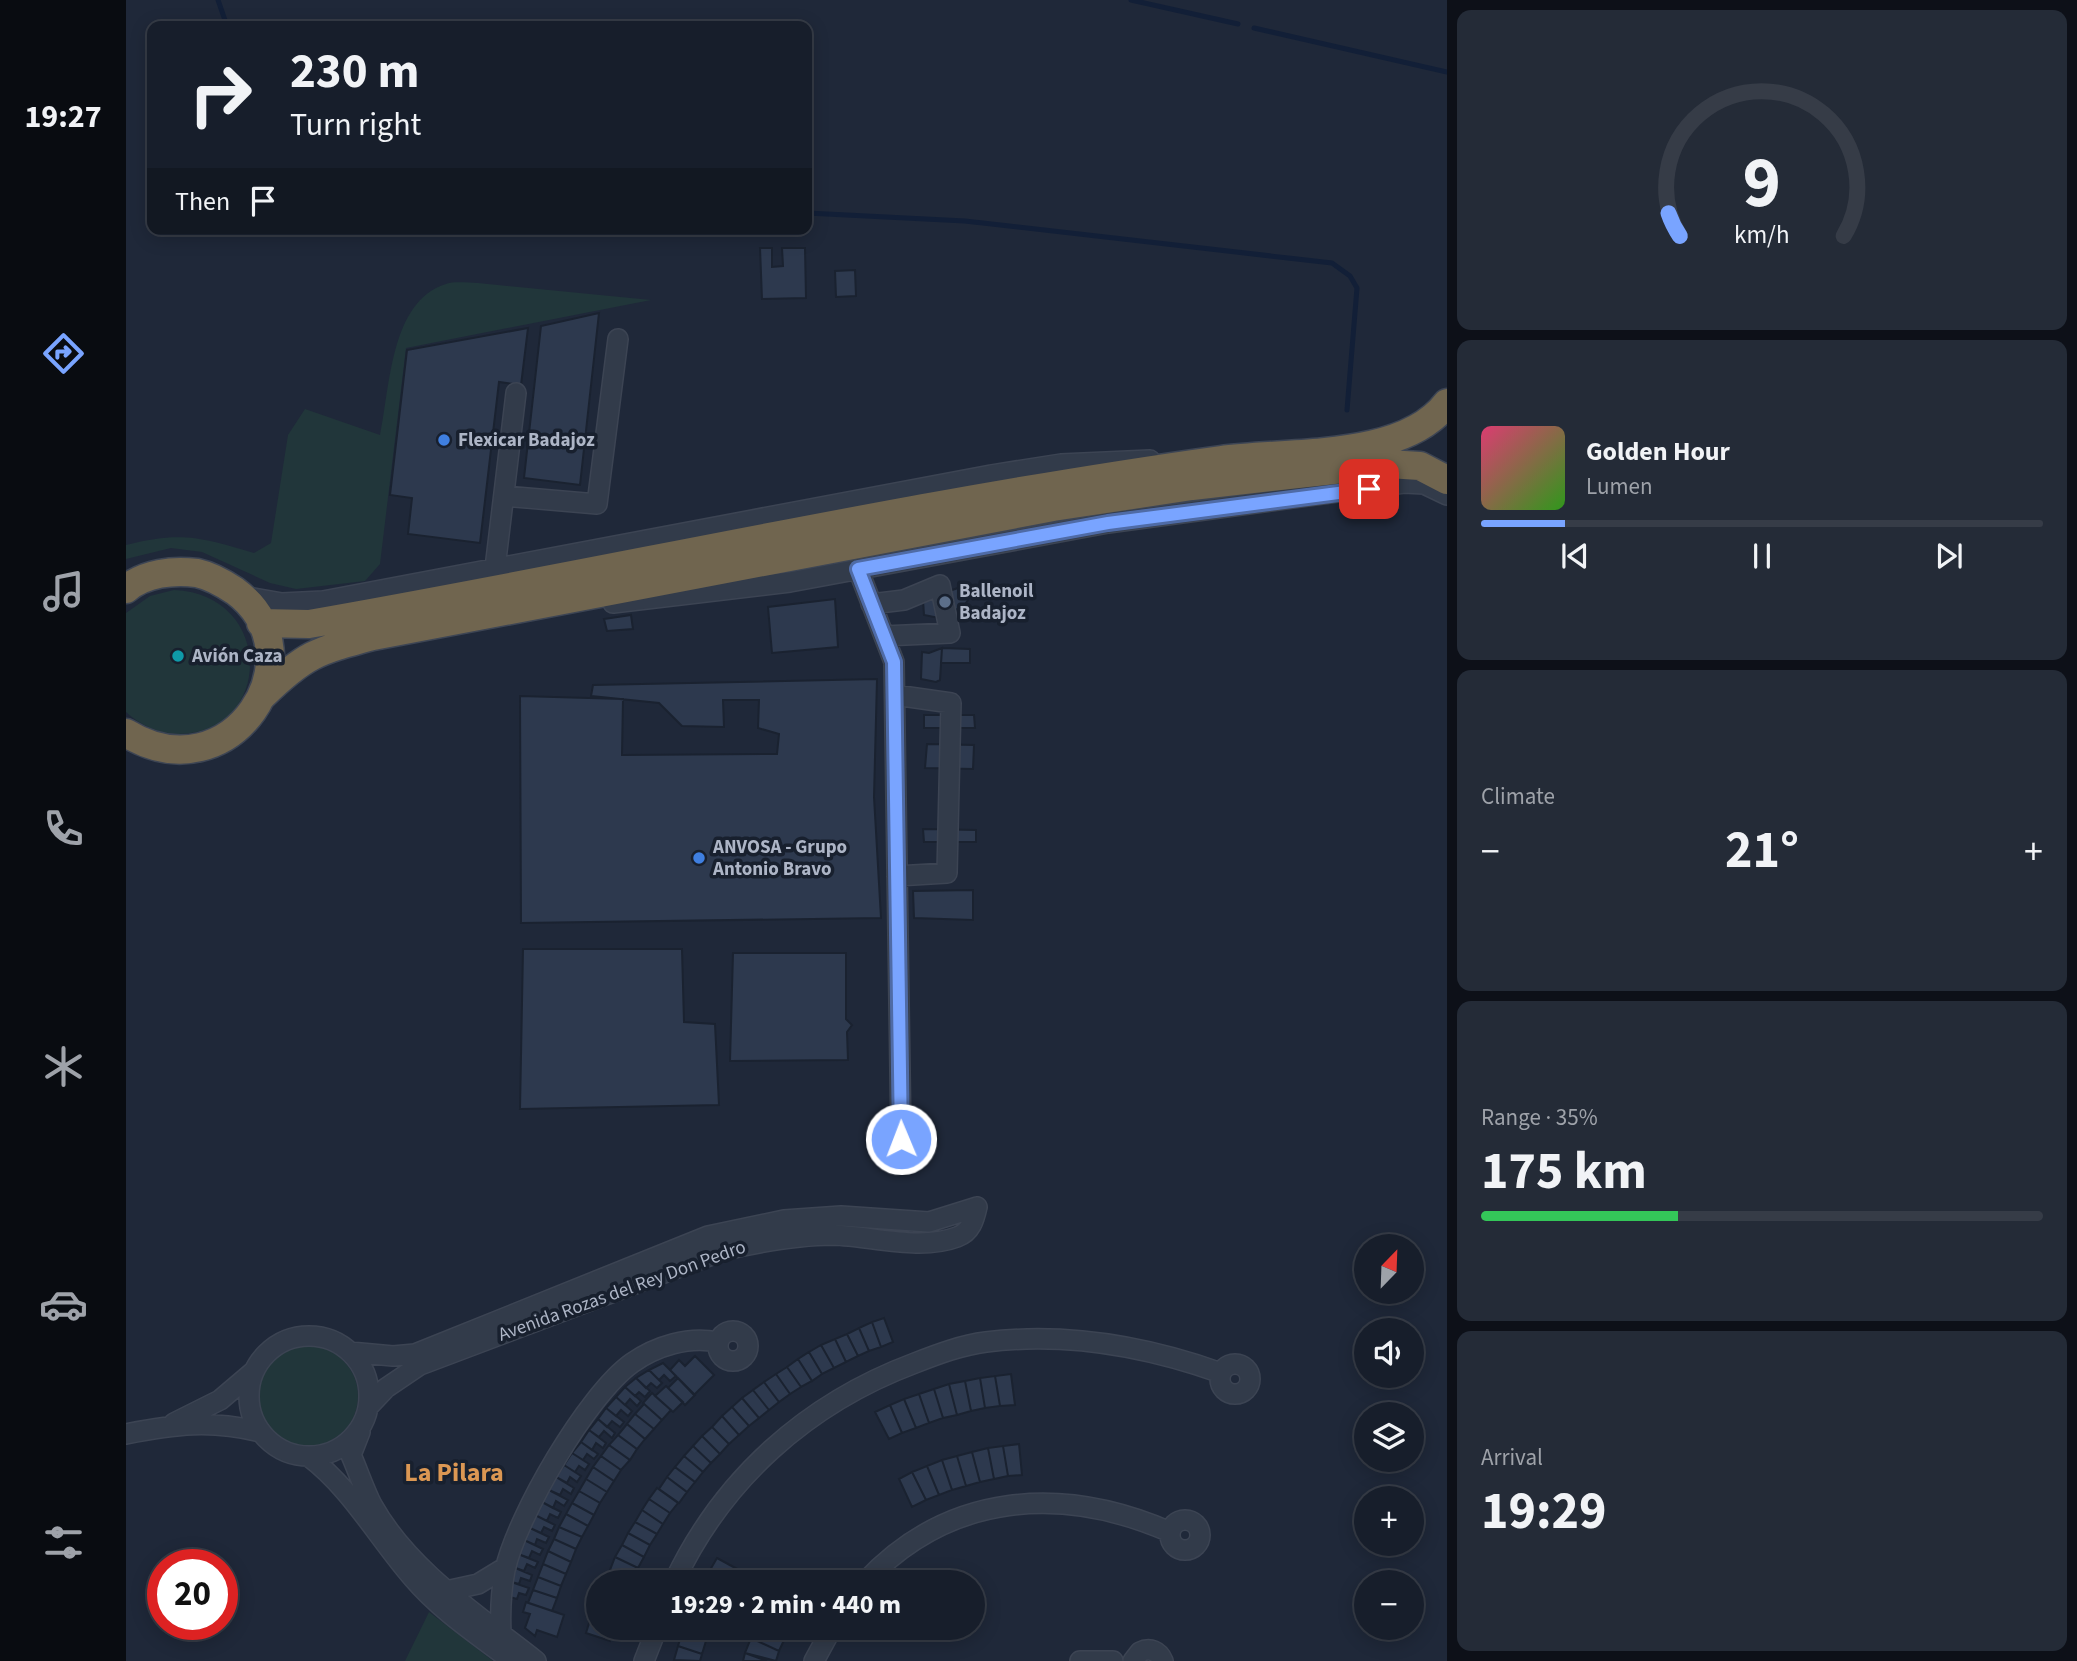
<!DOCTYPE html>
<html lang="en">
<head>
<meta charset="utf-8">
<style>
  body { margin:0; font-family:"Source Sans 3",sans-serif; background:#242b37; color:#f1f3f6; height:100vh; display:flex; flex-direction:column; font-size:26px; white-space:nowrap }
  * { box-sizing:border-box; margin:0 }
  p { font-size:23px; color:#9ea2a9 }
  .icon { flex:none; width:38px; height:38px; fill:none; stroke:currentColor; stroke-width:2; stroke-linecap:round; stroke-linejoin:round }
  .map { position:relative; flex:1; overflow:hidden }
  .panel { display:flex; flex-direction:column; gap:10px; padding:10px; background:#0d1018; width:630px }
  .panel>* { flex:none }
  .guide { position:absolute; left:21px; top:21px; width:665px; height:214px; border-radius:14px; box-shadow:0 4px 18px #0003,0 0 0 2px #363c47; background:#171e2b; color:#f1f3f6; overflow:hidden }
  .needle { width:46px; rotate:23deg }
  .fabs { position:absolute; left:1228px; top:1234px; display:grid; gap:14px }
  .fabs a { display:grid; place-items:center; width:70px; height:70px; border-radius:50%; background:#171e2b; box-shadow:0 4px 18px #0003,0 0 0 2px #363c47; font-size:35px }
  .speed { position:absolute; left:21px; top:1549px; display:flex; gap:14px; font-size:35px; font-weight:700; text-align:center }
  .speed>* { display:grid; place-content:center; width:91px; height:91px; border-radius:50%; background:#171e2b; box-shadow:0 4px 18px #0003,0 0 0 2px #363c47; line-height:1 }
  .speed .limit { border:10px solid #d22; background:#fff; color:#111 }
  .pin { position:absolute; display:grid; place-items:center; width:60px; height:60px; color:#fff; margin:-30px; border-radius:14px; box-shadow:0 4px 10px #0006 }
  .me { position:absolute; width:77px; margin:-38px; rotate:359deg; stroke-linejoin:round; filter:drop-shadow(0 0 5px #0008) }
  .turn { display:flex; align-items:center; gap:24px; height:147px; padding:0 28px; font-size:32px }
  .turn .icon { width:91px; height:91px; stroke-width:2.5 }
  .turn b { display:block; font-size:49px; line-height:60px }
  .then { display:flex; align-items:center; height:66px; padding:0 28px; background:#0003; gap:14px; font-size:26px }
  .big { font-size:52px; font-weight:700; line-height:1.1 }
  .panel .card { flex:1; display:flex; flex-direction:column; justify-content:center; gap:10px; min-width:0; padding:0 24px; border-radius:14px; background:#242b37 }
  .panel .dial { align-items:center; gap:0 }
  .dial svg { height:182px; overflow:visible; fill:none; stroke:#363c47; stroke-width:7; stroke-linecap:round; text-anchor:middle }
  .dial text { fill:#f1f3f6; stroke:none }
  .song { display:flex; align-items:center; gap:21px }
  .cover { width:84px; height:84px; border-radius:10px; background:linear-gradient(135deg,hsl(340 70% 55%),hsl(110 70% 35%)) }
  .played { height:7px; border-radius:4px; background:linear-gradient(90deg,#79a4ff 15%,#363c47 15%) }
  .keys { display:flex; justify-content:space-around; direction:ltr }
  .heat { display:flex; justify-content:space-between; align-items:center; font-size:38px; direction:ltr }
  .charge { height:10px; border-radius:5px; background:linear-gradient(90deg,#34c759 35%,#363c47 0) }
  .trip { position:absolute; left:460px; top:1570px; width:399px; height:70px; border-radius:35px; background:#171e2b; box-shadow:0 4px 18px #0003,0 0 0 2px #363c47; font-weight:700; line-height:70px; text-align:center }
  main { display:flex; flex:1; min-height:0 }
  .dock { display:flex; flex-direction:column; width:126px; justify-content:space-around; align-items:center; background:#090c11; color:#9ea2a9 }
  .dock .icon { width:49px; height:49px }
  .dock .active { color:#79a4ff }
  .dock b { font-size:32px; color:#f1f3f6 }
  .map>svg:first-child { display:block }
  .green { fill:#21363a }
  .lines { fill:none; stroke-linecap:round; stroke-linejoin:round }
  .stream { stroke:#121f37; stroke-width:5 }
  .building { fill:#2d394e; stroke:#1a2230; stroke-width:2 }
  .minor-casing { stroke:#3c4453; stroke-width:22 }
  .highway-casing { stroke:#3d4554; stroke-width:31 }
  .minor { stroke:#323b4a; stroke-width:19 }
  .highway { stroke:#70654f; stroke-width:28 }
  .route-casing { stroke:#4f6ba6; stroke-width:18 }
  .route { stroke:#79a4ff; stroke-width:12 }
  .shop-dot { fill:#3f7fe0; stroke:#18202e; stroke-width:2.5 }
  .service-dot { fill:#5c6f8a; stroke:#18202e; stroke-width:2.5 }
  .culture-dot { fill:#0f9aa8; stroke:#18202e; stroke-width:2.5 }
  .labels { text-anchor:middle; dominant-baseline:central; stroke-width:7; stroke-linejoin:round; paint-order:stroke }
  .poi-label { font-size:19px; font-weight:bold; fill:#adb5c6; stroke:#18202e; text-anchor:start }
  .street-label { font-size:19px; fill:#adb5c6; stroke:#18202e }
  .district-label { font-size:26px; font-weight:bold; fill:#db9753; stroke:#18202e }
</style>
</head>
<body>
<main>
<nav class="dock">
<b>19:27</b>
<svg class="icon active" aria-label="directions" viewBox="0 0 24 24"><path d="M12 3l9 9-9 9-9-9zM9 14v-3h6M13 9l2 2-2 2"/></svg>
<svg class="icon" aria-label="music" viewBox="0 0 24 24"><path d="M9 18V5l10-2v13"/><circle cx="6" cy="18" r="3"/><circle cx="16" cy="16" r="3"/></svg>
<svg class="icon" aria-label="phone" viewBox="0 0 24 24"><path d="M5 4h4l2 5-3 2q2 4 5 5l2-3 5 2v4C11 20 4 13 5 4z"/></svg>
<svg class="icon" aria-label="climate" viewBox="0 0 24 24"><path d="M12 3v18M4 7l16 10M4 17L20 7"/></svg>
<svg class="icon" aria-label="car" viewBox="0 0 24 24"><path d="M5 17H2v-5l4-1 3-4h7l3 4 3 1v5h-3M9 17h6M6 11h13"/><circle cx="7" cy="17" r="2"/><circle cx="17" cy="17" r="2"/></svg>
<svg class="icon" aria-label="filters" viewBox="0 0 24 24"><path d="M4 7h16M4 17h16"/><circle cx="9" cy="7" r="2"/><circle cx="15" cy="17" r="2"/></svg>
</nav>
<div class="map">
<svg width="1321" height="1661" viewBox="0 0 1321 1661">
  <rect width="100%" height="100%" fill="#1f2839"/>
  <!-- green -->
  <path class="green" d="M352 283 525 300 280 348 254 564 239 581 170 589 144 583 76 552 45 548 0 559V545C54 531 75 537 128 553L145 543 162 435 179 409 254 435C264 389 264 301 320 284 329 281 342 283 352 283Z
    M48 590C149 594 148 733 53 734 33 734 14 725 0 712V613L24 596Z
    M132 1396a50 50 0 1 1 100 0a50 50 0 1 1-100 0Z
    M303 1612 367 1661H279Z"/>
  <g class="lines">
    <!-- stream -->
    <path class="stream" d="M92 0 101 26
      M1005 0 1112 24
      M1128 28 1321 72
      M681 213 839 221 1206 263 1224 276 1231 288 1221 410"/>
  </g>
  <!-- building -->
  <path class="building" d="M634 248H646V267L657 266 656 248H679L680 298 636 299Z
    M729 270 730 296 710 297 709 271Z
    M473 313 454 485 398 478 415 326Z
    M402 328 395 385 373 382 354 543 282 534 286 498 264 495 281 350Z
    M832 588 842 600 835 610 828 609 813 618 798 615 797 600Z
    M709 599 712 647 646 653 642 607Z
    M505 615 507 629 481 631 478 619Z
    M816 648 844 649V663H815Z
    M816 648 814 680 810 682 795 679 796 652 803 653Z
    M751 679 748 797 755 918 395 923 394 696 497 699 496 755 651 754 653 734 632 728 633 700H597L598 727 556 726 533 703 465 696 467 685Z
    M798 715H848L849 728H798Z
    M801 744 848 745 847 769 799 768Z
    M797 829 850 830V842H798Z
    M847 890V920L788 918 787 891Z
    M397 949H556L558 1022 589 1024 593 1105 394 1109Z
    M607 953H720V1019L726 1025 721 1032 722 1060 604 1061Z
    M758 1318 767 1342 755 1347 746 1322Z
    M746 1322 755 1347 743 1351 733 1328Z
    M733 1328 743 1351 732 1356 721 1334Z
    M721 1334 732 1356 720 1362 709 1339Z
    M709 1339 720 1362 708 1368 695 1345Z
    M695 1345 708 1368 696 1374 683 1352Z
    M683 1352 696 1374 686 1381 672 1359Z
    M569 1356 588 1375 568 1395 544 1370 553 1360 559 1366Z
    M672 1359 686 1381 675 1387 661 1367Z
    M537 1363 550 1376 544 1381 538 1375 533 1380 523 1370Z
    M661 1367 675 1387 664 1394 650 1374Z
    M523 1370 536 1383 531 1388 525 1383 520 1388 510 1378Z
    M650 1374 664 1394 653 1402 638 1382Z
    M885 1374 889 1405 874 1406 869 1376Z
    M869 1376 874 1406 859 1408 854 1378Z
    M510 1378 524 1391 519 1397 513 1392 509 1396 499 1387Z
    M552 1378 569 1395 559 1405 542 1388Z
    M854 1378 859 1408 845 1411 839 1381Z
    M839 1381 845 1411 831 1415 823 1384Z
    M638 1382 653 1402 643 1410 627 1390Z
    M823 1384 831 1415 817 1418 808 1389Z
    M540 1386 557 1402 547 1412 529 1396Z
    M499 1387 515 1401 511 1406 504 1399 499 1405 490 1397Z
    M808 1389 817 1418 803 1423 793 1394Z
    M627 1390 643 1410 633 1418 616 1398Z
    M526 1393 545 1410 536 1420 517 1403Z
    M793 1394 803 1423 790 1428 778 1399Z
    M490 1397 506 1411 502 1416 495 1410 490 1416 480 1408Z
    M616 1398 633 1418 623 1426 606 1407Z
    M778 1399 790 1428 776 1433 764 1405Z
    M518 1404 536 1420 528 1429 509 1414Z
    M764 1405 776 1433 763 1439 749 1412Z
    M606 1407 623 1426 613 1435 596 1416Z
    M480 1408 498 1422 494 1427 486 1421 481 1427 472 1419Z
    M509 1414 528 1429 519 1439 501 1424Z
    M596 1416 613 1435 603 1444 586 1427Z
    M472 1419 489 1433 486 1438 478 1431 473 1437 463 1430Z
    M501 1424 519 1439 511 1449 492 1435Z
    M586 1427 603 1444 594 1454 576 1436Z
    M463 1430 480 1443 477 1448 470 1443 466 1450 455 1442Z
    M492 1435 511 1449 504 1460 483 1445Z
    M576 1436 594 1454 585 1463 567 1446Z
    M455 1442 472 1454 468 1459 461 1454 457 1460 446 1453Z
    M893 1444 896 1475 882 1476 877 1446Z
    M483 1445 504 1460 495 1470 475 1456Z
    M567 1446 585 1463 577 1472 558 1456Z
    M877 1446 882 1476 868 1479 862 1448Z
    M862 1448 868 1479 854 1482 846 1452Z
    M846 1452 854 1482 840 1486 831 1456Z
    M446 1453 463 1464 459 1470 453 1466 449 1472 438 1465Z
    M475 1456 495 1470 488 1481 467 1467Z
    M558 1456 577 1472 569 1482 549 1467Z
    M831 1456 840 1486 826 1490 816 1460Z
    M816 1460 826 1490 813 1495 801 1466Z
    M438 1465 455 1476 451 1482 444 1477 441 1483 430 1477Z
    M801 1466 813 1495 800 1500 786 1472Z
    M467 1467 488 1481 481 1492 460 1479Z
    M549 1467 569 1482 561 1492 541 1477Z
    M786 1472 800 1500 786 1507 773 1479Z
    M430 1477 448 1488 445 1494 437 1489 434 1495 423 1490Z
    M541 1477 561 1492 553 1503 533 1489Z
    M460 1479 481 1492 474 1503 453 1491Z
    M531 1488 552 1503 544 1513 523 1499Z
    M423 1490 442 1500 438 1506 430 1501 427 1508 416 1502Z
    M453 1491 474 1503 468 1515 446 1503Z
    M523 1499 544 1513 537 1524 516 1510Z
    M416 1502 435 1512 432 1518 424 1514 421 1521 409 1515Z
    M446 1503 468 1515 462 1526 440 1514Z
    M516 1510 537 1524 531 1534 509 1522Z
    M440 1514 462 1526 456 1537 433 1527Z
    M409 1515 429 1525 426 1531 418 1527 415 1533 404 1528Z
    M509 1522 531 1534 524 1545 502 1533Z
    M433 1527 456 1537 450 1549 428 1539Z
    M404 1528 423 1537 420 1543 411 1539 409 1545 398 1540Z
    M502 1533 524 1545 518 1557 496 1545Z
    M428 1539 450 1549 445 1562 422 1551Z
    M398 1540 417 1549 414 1555 406 1551 403 1558 392 1554Z
    M496 1545 518 1557 512 1568 489 1557Z
    M422 1551 445 1562 440 1574 417 1564Z
    M392 1554 412 1562 409 1568 401 1564 398 1571 387 1567Z
    M489 1557 512 1568 507 1581 484 1570Z
    M591 1558 613 1570 606 1582 584 1570Z
    M417 1564 440 1574 435 1586 412 1577Z
    M387 1567 406 1575 404 1581 395 1578 393 1584 382 1581Z
    M484 1570 507 1581V1582H479Z
    M584 1570 606 1582H578Z
    M412 1577 435 1586 431 1598 407 1590Z
    M382 1581 403 1588 400 1595 393 1593 391 1599 380 1596Z
    M407 1590 431 1598 426 1611 402 1603Z
    M400 1602 438 1615 431 1637 411 1630 409 1636 399 1628 404 1614 397 1612Z
    M469 1607 472 1609V1622L464 1620Z
    M464 1620 472 1622V1628H488L484 1641 460 1633Z
    M558 1628H584L580 1641 556 1633Z
    M629 1628 659 1638 653 1651 625 1638Z
    M636 1628H664L659 1638Z
    M556 1633 580 1641 576 1654 552 1646Z
    M625 1638 653 1651 650 1661 619 1653Z
    M552 1646 576 1654 574 1661 548 1660Z
    M619 1653 641 1661H617Z"/>
  <g class="lines">
    <!-- minor casing -->
    <g class="minor-casing">
      <path id="minor" d="M378 496 471 504 492 339
        M369 568 390 393
        M732 569 768 662 775 1139
        M115 596 156 603 197 601 865 475 935 464 1024 460
        M487 603 664 582 982 523 1278 483 1298 484 1321 495
        M745 604 778 600 814 585 824 633 758 636
        M769 695 825 703 821 873 771 876
        M592 1346a15 15 0 1 1 30 0a15 15 0 1 1-30 0Z
        M123 1396a60 60 0 1 1 120 0a60 60 0 1 1-120 0Z
        M224 1352 267 1356 289 1354 582 1236 658 1220 715 1216 803 1222 851 1207
        M1094 1379a15 15 0 1 1 30 0a15 15 0 1 1-30 0Z
        M242 1407 260 1388 294 1365 599 1250C634 1242 670 1235 707 1235 746 1236 794 1251 831 1237 845 1232 848 1220 851 1207
        M48 1423 94 1400 127 1372
        M234 1432 225 1455C232 1471 238 1489 246 1505 283 1571 352 1615 410 1661
        M0 1434C49 1424 86 1420 134 1432
        M182 1456C225 1488 252 1538 287 1578 315 1611 352 1635 386 1661
        M1044 1535a15 15 0 1 1 30 0a15 15 0 1 1-30 0Z
        M548 1582C597 1478 682 1403 789 1363 812 1354 836 1345 860 1342 941 1332 1019 1346 1095 1373
        M739 1582C823 1492 936 1485 1044 1532
        M320 1591 352 1584 380 1567
        M375 1633C374 1611 375 1591 379 1570 391 1516 461 1395 506 1363 530 1346 563 1336 591 1342
        M518 1661 531 1628
        M688 1661 706 1628
        M954 1661H987
        M1007 1661 1014 1652C1024 1647 1033 1651 1037 1661"/>
    </g>
    <!-- highway casing -->
    <g class="highway-casing">
      <path id="highway" d="M0 589C19 573 47 570 71 573 85 576 97 583 109 591 196 655 106 798 0 733
        M135 623 183 624C487 571 789 502 1095 460 1162 451 1277 461 1321 403
        M136 696C179 654 191 651 247 636L927 507 1066 486 1262 464 1294 466 1321 480"/>
    </g>
    <!-- minor -->
    <use href="#minor" class="minor"/>
    <!-- highway -->
    <use href="#highway" class="highway"/>
  </g>
  <g class="lines">
    <!-- route casing -->
    <g class="route-casing">
      <path id="route" d="M775 1139 768 662 732 569 982 523 1243 489"/>
    </g>
    <!-- route -->
    <use href="#route" class="route"/>
  </g>
  <!-- markers -->
  <g class="shop-dot">
    <circle cx="318" cy="440" r="7"/>
    <circle cx="573" cy="858" r="7"/>
  </g>
  <circle class="service-dot" cx="819" cy="602" r="7"/>
  <circle class="culture-dot" cx="52" cy="656" r="7"/>
  <g class="labels">
    <!-- poi labels -->
    <g class="poi-label">
      <text x="332" y="440">Flexicar Badajoz</text>
      <text x="833" y="591">Ballenoil<tspan x="833" dy="22">Badajoz</tspan></text>
      <text x="66" y="656">Avión Caza</text>
      <text x="587" y="847">ANVOSA - Grupo<tspan x="587" dy="22">Antonio Bravo</tspan></text>
    </g>
    <!-- street labels -->
    <g class="street-label">
      <text transform="translate(496 1291) rotate(-20)">Avenida Rozas del Rey Don Pedro</text>
    </g>
    <!-- district labels -->
    <g class="district-label">
      <text x="328" y="1472">La Pilara</text>
    </g>
  </g>
</svg>
<div class="fabs">
<a><svg class="needle" viewBox="-14 -14 28 28"><path d="M0-13l5 13h-10z" fill="#e53935"/><path d="M0 13l5-13h-10z" fill="#9ea2a9"/></svg></a>
<a><svg class="icon" aria-label="sound" viewBox="0 0 24 24"><path d="M4 9h4l5-4v14l-5-4H4zM17 9q2 3 0 6"/></svg></a>
<a><svg class="icon" aria-label="layers" viewBox="0 0 24 24"><path d="M12 4l9 5-9 5-9-5zM3 14l9 5 9-5"/></svg></a>
<a>+</a>
<a>−</a>
</div>
<div class="speed"><div class="limit">20</div></div>
<div class="pin" style="left:1243px;top:489px;background:#d93025"><svg class="icon" aria-label="arrive" viewBox="0 0 24 24"><path d="M6 21V4h12l-3 4 3 4H6"/></svg></div>
<svg class="me" style="left:775px;top:1139px" viewBox="-20 -20 40 40"><circle r="17" fill="#79a4ff" stroke="#fff" stroke-width="3"/><path d="M0-11L8 9 0 5-8 9z" fill="#fff"/></svg>
<div class="trip">19:29 · 2 min · 440 m</div>
<div class="guide">
<div class="turn"><svg class="icon" aria-label="right" viewBox="0 0 24 24"><path d="M7 20v-9h11M14 6l5 5-5 5"/></svg><div><b>230 m</b>Turn right</div></div>
<div class="then">Then<svg class="icon" aria-label="arrive" viewBox="0 0 24 24"><path d="M6 21V4h12l-3 4 3 4H6"/></svg></div>
</div>
</div>
<section class="panel">
<div class="card dial"><svg viewBox="0 0 100 80">
<path d="M14 69A42 42 0 1 1 86 69"/>
<path d="M14 69A42 42 0 0 1 9 59" stroke="#79a4ff"/>
<text x="50" y="56" font-size="32" font-weight="700">9</text>
<text x="50" y="72" font-size="11">km/h</text>
</svg></div>
<div class="card">
<div class="song"><i class="cover"></i><div><b>Golden Hour</b><p>Lumen</p></div></div>
<div class="played"></div>
<div class="keys"><svg class="icon" aria-label="previous" viewBox="0 0 24 24"><path d="M18 5L8 12l10 7zM5 5v14"/></svg><svg class="icon" aria-label="pause" viewBox="0 0 24 24"><path d="M8 5v14M16 5v14"/></svg><svg class="icon" aria-label="next" viewBox="0 0 24 24"><path d="M6 5l10 7-10 7zM19 5v14"/></svg></div>
</div>
<div class="card"><p>Climate</p>
<div class="heat"><a>−</a><b class="big">21°</b><a>+</a></div>
</div>
<div class="card"><p>Range · 35%</p><b class="big">175 km</b><div class="charge"></div></div>
<div class="card"><p>Arrival</p><b class="big">19:29</b></div>
</section>
</main>
</body>
</html>
